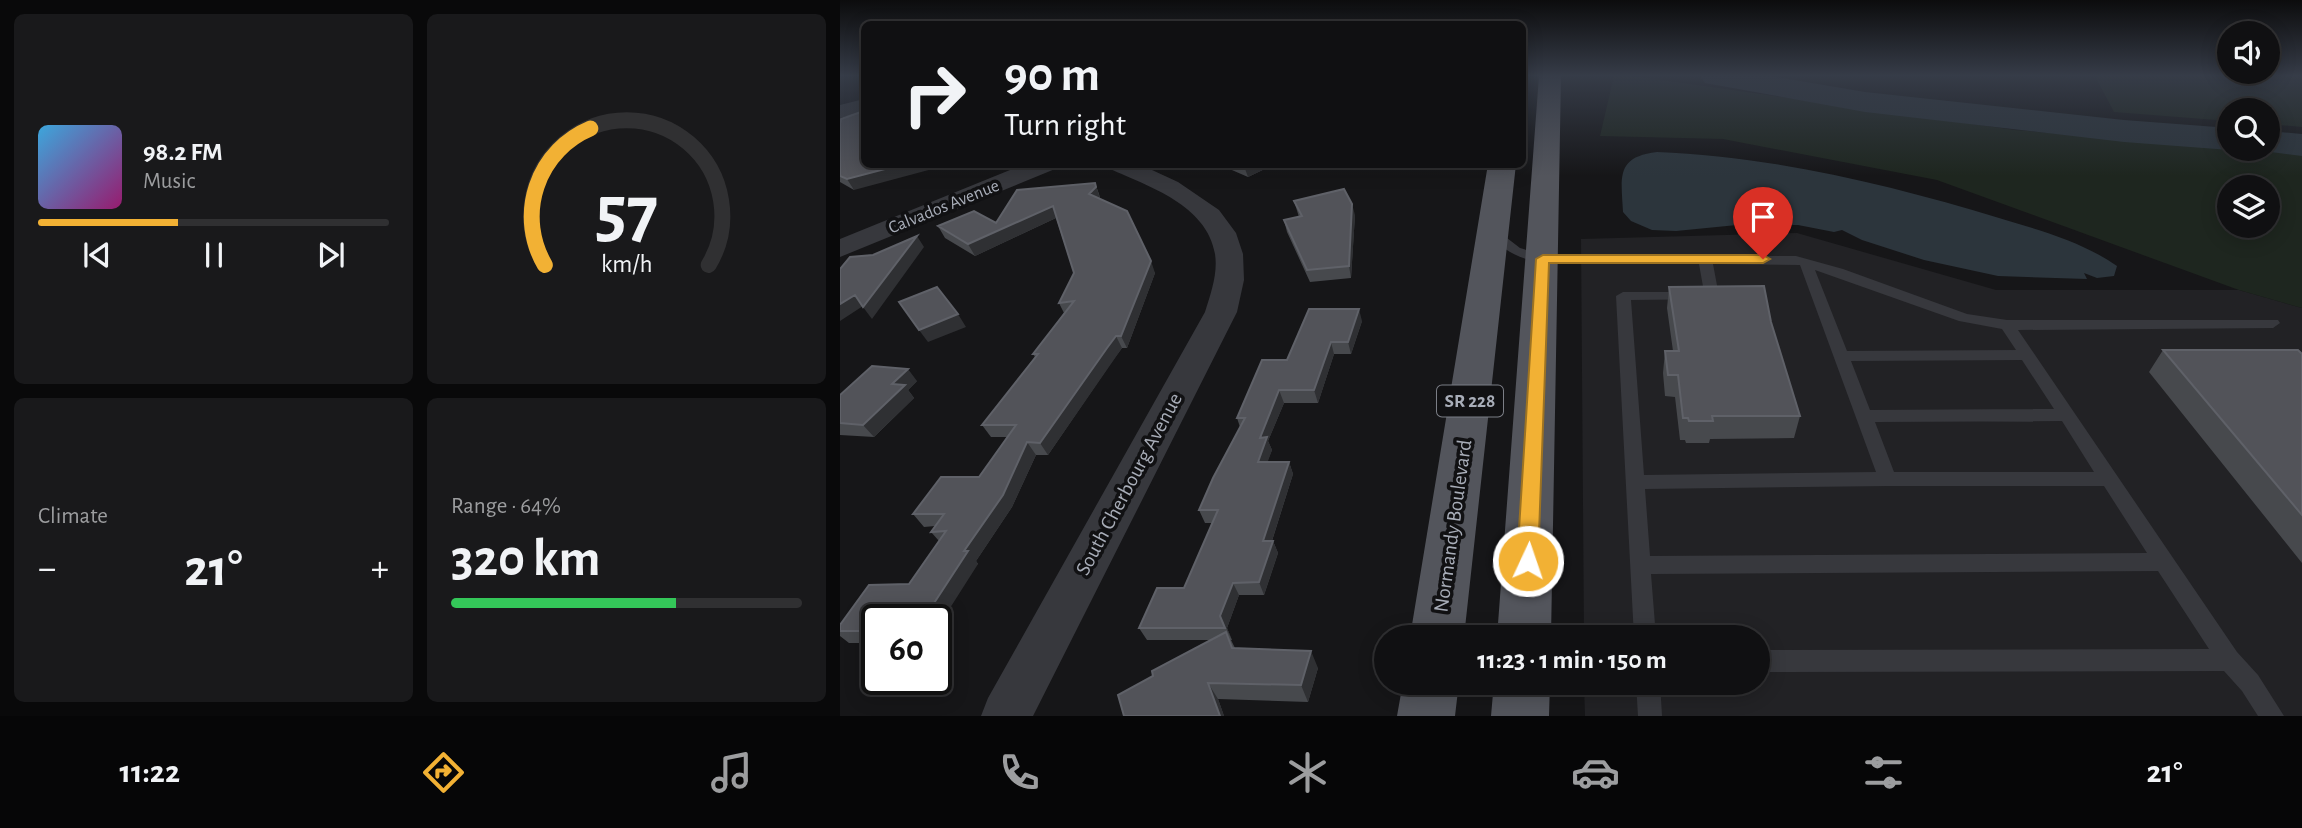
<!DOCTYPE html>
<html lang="en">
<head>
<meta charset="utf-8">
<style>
  body { margin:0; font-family:"Alegreya Sans",sans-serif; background:#19191b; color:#f1f3f6; height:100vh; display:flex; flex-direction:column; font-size:26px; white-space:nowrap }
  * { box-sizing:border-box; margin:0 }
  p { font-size:23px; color:#9c9d9f }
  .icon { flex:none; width:38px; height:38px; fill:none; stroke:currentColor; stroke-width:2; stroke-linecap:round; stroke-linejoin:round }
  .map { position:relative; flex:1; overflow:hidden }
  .side { display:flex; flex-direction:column; gap:14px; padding:14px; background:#09090a; width:840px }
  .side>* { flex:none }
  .banner { position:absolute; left:21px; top:21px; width:665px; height:147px; border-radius:10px; box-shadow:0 4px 18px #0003,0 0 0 2px #303032; background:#101012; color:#f1f3f6; overflow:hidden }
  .controls { position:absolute; left:1377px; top:21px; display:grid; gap:14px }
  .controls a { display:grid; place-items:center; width:63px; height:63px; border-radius:50%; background:#101012; box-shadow:0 4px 18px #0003,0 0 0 2px #303032; font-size:35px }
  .speed { position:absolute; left:21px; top:604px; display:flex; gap:14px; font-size:35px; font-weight:700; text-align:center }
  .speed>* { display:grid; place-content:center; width:91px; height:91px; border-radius:50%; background:#101012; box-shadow:0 4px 18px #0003,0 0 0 2px #303032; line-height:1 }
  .speed .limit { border:4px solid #111; border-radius:10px; background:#fff; color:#111 }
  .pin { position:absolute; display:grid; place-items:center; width:60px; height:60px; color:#fff; margin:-72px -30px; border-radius:50% 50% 50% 0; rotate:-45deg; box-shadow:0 0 7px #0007 }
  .pin .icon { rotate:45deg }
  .me { position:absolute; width:77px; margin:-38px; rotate:3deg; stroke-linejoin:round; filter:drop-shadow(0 0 5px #0008) }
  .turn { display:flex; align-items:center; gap:24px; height:147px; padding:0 28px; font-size:32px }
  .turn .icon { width:91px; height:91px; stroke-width:2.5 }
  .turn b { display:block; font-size:49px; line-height:60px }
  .big { font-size:52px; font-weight:700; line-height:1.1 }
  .side .card { flex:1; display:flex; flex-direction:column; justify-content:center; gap:10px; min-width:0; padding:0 24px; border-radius:10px; background:#19191b }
  .side .dial { align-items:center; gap:0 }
  .dial svg { height:182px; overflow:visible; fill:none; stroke:#303032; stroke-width:7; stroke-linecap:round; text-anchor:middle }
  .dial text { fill:#f1f3f6; stroke:none }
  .song { display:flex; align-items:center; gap:21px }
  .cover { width:84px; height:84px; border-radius:10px; background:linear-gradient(135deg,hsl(200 70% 55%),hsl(320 70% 35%)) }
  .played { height:7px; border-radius:4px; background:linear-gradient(90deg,#f2b134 40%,#303032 40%) }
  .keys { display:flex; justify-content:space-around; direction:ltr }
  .heat { display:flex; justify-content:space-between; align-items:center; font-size:38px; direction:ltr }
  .charge { height:10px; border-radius:5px; background:linear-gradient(90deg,#34c759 64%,#303032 0) }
  .side .tiles { flex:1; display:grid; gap:14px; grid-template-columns:repeat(2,1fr) }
  .trip { position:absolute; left:534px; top:625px; width:396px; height:70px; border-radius:35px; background:#101012; box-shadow:0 4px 18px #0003,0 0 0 2px #303032; font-weight:700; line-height:70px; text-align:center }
  .menu { display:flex; height:112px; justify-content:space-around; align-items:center; background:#060607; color:#9c9d9f }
  .menu .icon { width:49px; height:49px }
  .menu .active { color:#f2b134 }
  .menu b { font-size:32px; color:#f1f3f6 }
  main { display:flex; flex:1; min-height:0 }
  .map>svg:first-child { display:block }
  .built { fill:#222225 }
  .green { fill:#1e261f; fill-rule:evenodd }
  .water { fill:#2c353c }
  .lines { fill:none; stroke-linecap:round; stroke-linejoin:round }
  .river { fill:#2c353c; fill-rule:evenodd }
  .lane { fill:#37383d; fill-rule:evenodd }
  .street { fill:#37383d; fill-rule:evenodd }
  .primary { fill:#53555c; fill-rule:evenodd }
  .wall { fill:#47494d }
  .shaded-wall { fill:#2f3033 }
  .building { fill:#525359; stroke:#5f6168; stroke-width:2 }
  .route { fill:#f2b134; stroke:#9d7322; stroke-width:2 }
  .labels { text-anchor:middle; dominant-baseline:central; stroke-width:7; stroke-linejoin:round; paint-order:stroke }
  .far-street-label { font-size:18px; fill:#a8adb8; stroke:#111113 }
  .shield { fill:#111113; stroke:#7b7e86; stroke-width:2 }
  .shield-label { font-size:19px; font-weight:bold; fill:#a8adb8 }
  .street-label { font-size:21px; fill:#a8adb8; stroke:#111113 }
</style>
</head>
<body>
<main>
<section class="side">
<div class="tiles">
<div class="card">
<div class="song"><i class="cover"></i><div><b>98.2 FM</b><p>Music</p></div></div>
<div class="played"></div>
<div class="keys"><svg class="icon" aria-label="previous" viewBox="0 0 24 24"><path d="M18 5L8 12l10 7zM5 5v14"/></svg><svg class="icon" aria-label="pause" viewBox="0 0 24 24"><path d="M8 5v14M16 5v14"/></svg><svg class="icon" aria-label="next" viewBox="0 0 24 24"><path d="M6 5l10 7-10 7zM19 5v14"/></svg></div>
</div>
<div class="card dial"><svg viewBox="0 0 100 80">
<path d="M14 69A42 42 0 1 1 86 69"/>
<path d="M14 69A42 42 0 0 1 34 9" stroke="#f2b134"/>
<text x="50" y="56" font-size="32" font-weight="700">57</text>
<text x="50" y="72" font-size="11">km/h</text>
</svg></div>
<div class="card"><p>Climate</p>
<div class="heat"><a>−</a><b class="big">21°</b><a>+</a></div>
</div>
<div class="card"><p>Range · 64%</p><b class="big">320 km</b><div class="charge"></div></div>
</div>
</section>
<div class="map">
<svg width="1462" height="716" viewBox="0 0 1462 716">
  <rect width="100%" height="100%" fill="#161618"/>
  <!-- built -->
  <path class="built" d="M957 233 1156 290H1399L1462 308V716H745L744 683 917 682V637H744L741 239Z"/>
  <!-- green -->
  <path class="green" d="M774 76H793L1175 130 1462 154V308L1399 290 1097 180 883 139 760 136ZM1390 187H1428V226H1390Z
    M1255 76H1462V127L1428 124V110H1390L1389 121 1274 112Z"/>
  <!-- water -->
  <path class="water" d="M817 152C930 156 1051 185 1159 218 1199 230 1243 242 1277 266L1274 276 1257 278 1244 273 1247 279 1158 276 1084 260 1022 240 1002 230 994 232 958 225H897L836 231 812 230 791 221 783 212C781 176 776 157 817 152Z"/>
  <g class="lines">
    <!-- river -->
    <path class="river" d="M860 76H930L1025 92 1284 120 1390 128V149H1394L1390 150 1284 142 1025 112 876 85 865 83Z
      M1428 131 1462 134V156L1415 150 1428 149Z"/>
    <!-- lane -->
    <path class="lane" d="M654 228 680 248 703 255 956 256 1003 269 1127 314 1167 320H1438L1440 323 1433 328 1178 330 1397 652 1418 675 1444 716H1418L1402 691 1384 671 917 672V650L1369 649 1318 571 811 574 816 637H794L776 296 783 292H864L859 264 703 263C680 259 662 251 648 232ZM873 264 960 265 1036 472 804 475 791 300 877 299 879 296ZM975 270 1119 321 1162 329 1176 350 1007 351ZM1182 360 1214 409 1030 410 1011 361ZM1222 421 1254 472H1054L1035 422ZM1048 486H1264L1307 553 810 556 805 489Z
      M796 682H820L822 716H798Z"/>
    <!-- street -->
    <path class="street" d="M24 99V112L0 118V105Z
      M185 164H219L215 169 0 257V239Z
      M266 164H299L338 182 379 210 396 233 403 254 404 280 397 312 193 716H141L148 698 365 312C371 293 378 273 375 254 367 205 308 186 270 169Z"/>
    <!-- primary -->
    <path class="primary" d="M699 76H721L711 637H657Z
      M648 164H676L624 637H570Z
      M563 682H619L615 716H557Z
      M654 682H710L709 716H651Z"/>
  </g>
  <!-- wall -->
  <path class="wall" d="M0 124 14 190 0 182Z
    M378 164H435L408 177Z
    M255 183 259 194 260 198 259 199 315 273 287 348H282L273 360 208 455H196L172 507 136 561 138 564 37 620V653L29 646 31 643H9L0 636V625L69 584 99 541 91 532 95 526 84 527 73 514 139 477 167 437H151L142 425 195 357 193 354 224 313 219 303 234 273 216 218 135 256 105 238 98 226 156 223Z
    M454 201 515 215 511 278 470 282 447 232 444 220 459 217Z
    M829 287 931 322 960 416 954 438 870 439 869 443H846L845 440H840L835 397 825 396 823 373 825 351H833L827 308Z
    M522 321 511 354H494L478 403H444L428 441 432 450 427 462H449L453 474 432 541H433L438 553 424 595H399L387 628 392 640H391L395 648 478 668 468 702 378 699 384 716H284L313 676 370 640H307L299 628 344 588 372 523H365L359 510 400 427 397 418 447 360Z
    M1323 350 1462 354V563L1309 372Z
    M77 381 68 390 74 398 34 437 0 435V395Z"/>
  <!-- shaded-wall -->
  <path class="shaded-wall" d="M64 164H111L14 190 7 179Z
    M407 164H435L408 177 404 166Z
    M255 183 260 198 254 205 249 194Z
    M512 204 515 215 511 278 509 266Z
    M213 206 218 217 135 256 128 244Z
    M77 236 84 247 32 319 23 307Z
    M311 261 315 273 287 348 281 336Z
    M15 295 23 306 0 321V304Z
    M519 309 522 321 511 354 508 342Z
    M118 314 126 327 88 342 79 330Z
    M276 336 282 348 208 455 200 443Z
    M491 342 494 354 478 403 474 390Z
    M68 369 77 381 68 390 74 398 34 437 23 425 52 384Z
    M439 390 444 403 428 441 432 450 423 475 418 462 420 438Z
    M187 442 196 455 172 507 136 561 138 564 96 630V620H83Z
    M449 462 453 474 428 553 423 541Z
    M433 541 438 553 424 595 419 582Z
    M393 583 399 595 387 628 392 640 380 616Z
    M471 651 478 668 468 702 461 685Z
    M368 683 378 699 384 716H380Z"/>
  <!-- building -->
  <path class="building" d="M24 111V164H64L7 179 0 176V124L1 119Z
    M255 183 256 187 249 194 287 211 311 261 281 336H276L267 348 200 443 187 442 163 495 124 551H128L83 620H37V631H0V625L29 585 69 584 106 531 91 532 104 514H73L101 477H139L176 425H142L198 354H193L234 301 219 303 234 273 213 206 128 244 98 226 134 211 156 223 177 190Z
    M504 189 512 204 509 266 467 270 444 220 462 216 454 201Z
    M77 236 23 307 15 295 0 304V269L10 257 33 255Z
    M924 286 931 322 960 416H872L873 421H849L848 418H843L838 375H828L825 351H839L829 287Z
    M97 287 118 314 79 330 59 302Z
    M469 309H519L508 342H491L474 390H439L420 438 427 437 418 462H449L423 541H433L419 582 393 583 380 616 385 628H299L317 588H344L378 510H359L373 478 405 418H397L422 360H447Z
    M1323 350H1458L1462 354V515Z
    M32 366 68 369 52 384 65 385 23 425 0 423V395Z
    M386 632 392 648 471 651 461 685 368 683 380 716H284L278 695 313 676 312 671Z
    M37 634V646H29Z"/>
  <!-- sky -->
  <linearGradient id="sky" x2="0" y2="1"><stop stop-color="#0c0c0d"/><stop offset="0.43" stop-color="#363c48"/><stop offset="1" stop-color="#363c48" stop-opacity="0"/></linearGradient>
  <rect width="1462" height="176" fill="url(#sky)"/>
  <!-- route -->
  <path class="route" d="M703 255H923L930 259 923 263H709L698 561 695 567 688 570 680 567 677 561 696 259Z"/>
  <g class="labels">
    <!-- far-street labels -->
    <g class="far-street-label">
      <text transform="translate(104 207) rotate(-22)">Calvados Avenue</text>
    </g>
    <!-- shield labels -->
    <rect class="shield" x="597" y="385.5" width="66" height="31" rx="5"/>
    <g class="shield-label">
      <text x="630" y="401">SR 228</text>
    </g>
    <!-- street labels -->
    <g class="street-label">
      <text transform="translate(289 484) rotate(-62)">South Cherbourg Avenue</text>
      <text transform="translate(613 526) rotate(-82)">Normandy Boulevard</text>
    </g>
  </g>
</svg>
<div class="controls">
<a><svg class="icon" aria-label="sound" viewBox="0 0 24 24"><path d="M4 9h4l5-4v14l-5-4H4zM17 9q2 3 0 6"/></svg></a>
<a><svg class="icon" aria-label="search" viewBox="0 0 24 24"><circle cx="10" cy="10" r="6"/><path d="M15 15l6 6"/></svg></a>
<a><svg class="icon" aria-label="layers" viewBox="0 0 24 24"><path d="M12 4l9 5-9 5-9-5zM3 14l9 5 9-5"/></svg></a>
</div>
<div class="speed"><div class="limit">60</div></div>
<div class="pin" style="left:923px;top:259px;background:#d93025"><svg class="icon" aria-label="arrive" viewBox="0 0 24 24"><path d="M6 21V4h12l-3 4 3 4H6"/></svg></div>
<svg class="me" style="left:688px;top:561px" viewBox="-20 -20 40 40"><circle r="17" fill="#f2b134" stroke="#fff" stroke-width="3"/><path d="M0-11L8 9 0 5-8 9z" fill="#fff"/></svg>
<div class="trip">11:23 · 1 min · 150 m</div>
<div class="banner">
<div class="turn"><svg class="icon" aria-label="right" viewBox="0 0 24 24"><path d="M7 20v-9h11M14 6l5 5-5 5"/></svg><div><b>90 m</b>Turn right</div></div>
</div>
</div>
</main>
<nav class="menu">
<b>11:22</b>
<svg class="icon active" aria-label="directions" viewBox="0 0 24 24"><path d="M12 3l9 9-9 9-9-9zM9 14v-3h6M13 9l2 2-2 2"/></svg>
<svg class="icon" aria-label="music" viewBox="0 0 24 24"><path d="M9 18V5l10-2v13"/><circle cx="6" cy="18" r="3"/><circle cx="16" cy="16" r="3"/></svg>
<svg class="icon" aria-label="phone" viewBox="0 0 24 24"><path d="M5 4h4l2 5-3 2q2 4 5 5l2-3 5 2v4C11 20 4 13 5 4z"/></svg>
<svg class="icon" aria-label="climate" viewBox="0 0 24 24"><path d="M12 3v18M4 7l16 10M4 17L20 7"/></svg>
<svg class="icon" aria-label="car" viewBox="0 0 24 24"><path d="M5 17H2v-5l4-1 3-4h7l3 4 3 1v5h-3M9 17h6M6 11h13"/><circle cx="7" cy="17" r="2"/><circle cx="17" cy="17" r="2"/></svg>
<svg class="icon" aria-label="filters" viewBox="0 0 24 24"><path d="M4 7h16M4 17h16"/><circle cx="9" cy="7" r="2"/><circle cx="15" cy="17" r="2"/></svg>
<b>21°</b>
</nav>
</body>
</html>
